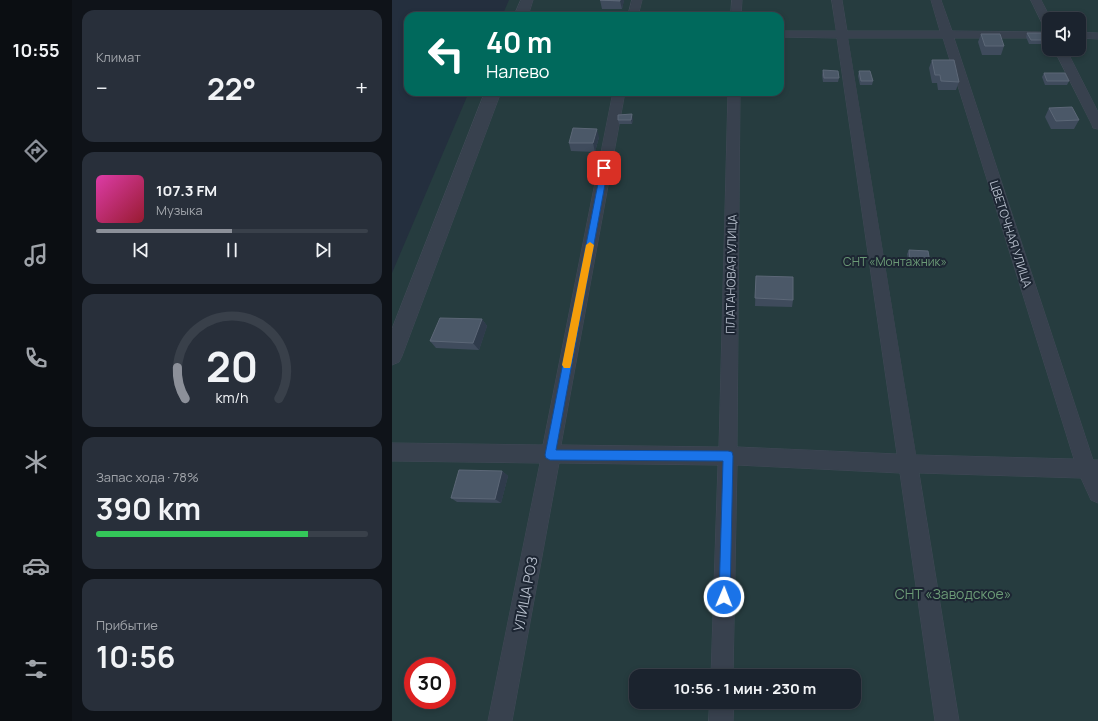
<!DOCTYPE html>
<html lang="ru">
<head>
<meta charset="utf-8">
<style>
  body { margin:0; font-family:Manrope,sans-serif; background:#282f3a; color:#f1f3f6; height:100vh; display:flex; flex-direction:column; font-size:15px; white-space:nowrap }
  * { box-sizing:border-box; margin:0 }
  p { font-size:13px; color:#a0a4aa }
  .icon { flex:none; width:22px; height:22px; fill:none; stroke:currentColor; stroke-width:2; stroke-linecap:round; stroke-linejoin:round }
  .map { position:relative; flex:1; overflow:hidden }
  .sheet { display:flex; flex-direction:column; gap:10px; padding:10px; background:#0f1319; width:320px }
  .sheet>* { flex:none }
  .guide { position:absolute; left:12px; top:12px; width:380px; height:84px; border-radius:12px; box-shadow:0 2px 6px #0003,0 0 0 1px #39404a; background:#00695c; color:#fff; overflow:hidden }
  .tools { position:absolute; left:650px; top:12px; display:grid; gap:8px }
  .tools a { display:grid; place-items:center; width:44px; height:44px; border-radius:8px; background:#1b232e; box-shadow:0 2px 6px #0003,0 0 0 1px #39404a; font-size:20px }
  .speed { position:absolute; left:12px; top:657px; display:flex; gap:8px; font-size:20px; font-weight:700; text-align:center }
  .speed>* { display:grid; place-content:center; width:52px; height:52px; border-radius:50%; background:#1b232e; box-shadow:0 2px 6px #0003,0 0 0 1px #39404a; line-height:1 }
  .speed .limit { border:6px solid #d22; background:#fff; color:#111 }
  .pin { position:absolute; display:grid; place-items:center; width:34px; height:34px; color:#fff; margin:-17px; border-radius:8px; box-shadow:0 2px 6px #0006 }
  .me { position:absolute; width:44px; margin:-22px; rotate:1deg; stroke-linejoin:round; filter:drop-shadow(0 0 3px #0008) }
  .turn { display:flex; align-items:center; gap:14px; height:84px; padding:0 16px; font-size:18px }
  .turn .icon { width:52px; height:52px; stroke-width:2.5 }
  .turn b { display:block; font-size:28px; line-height:34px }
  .big { font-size:30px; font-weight:700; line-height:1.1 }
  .sheet .card { flex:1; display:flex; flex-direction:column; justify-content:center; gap:6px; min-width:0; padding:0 14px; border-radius:12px; background:#282f3a }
  .sheet .dial { align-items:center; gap:0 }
  .dial svg { height:104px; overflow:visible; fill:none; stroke:#39404a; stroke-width:7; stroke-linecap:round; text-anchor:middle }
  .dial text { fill:#f1f3f6; stroke:none }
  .song { display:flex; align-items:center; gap:12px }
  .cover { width:48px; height:48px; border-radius:6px; background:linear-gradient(135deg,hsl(320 70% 55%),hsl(350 70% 35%)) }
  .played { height:4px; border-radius:2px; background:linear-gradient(90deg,#8c9099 50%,#39404a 50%) }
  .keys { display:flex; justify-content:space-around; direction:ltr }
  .heat { display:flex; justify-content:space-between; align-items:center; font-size:22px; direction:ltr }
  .charge { height:6px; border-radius:3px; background:linear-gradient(90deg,#34c759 78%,#39404a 0) }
  .trip { position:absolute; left:237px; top:669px; width:232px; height:40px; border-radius:12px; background:#1b232e; box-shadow:0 2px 6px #0003,0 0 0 1px #39404a; font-weight:700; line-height:40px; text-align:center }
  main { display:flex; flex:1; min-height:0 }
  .menu { display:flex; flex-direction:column; width:72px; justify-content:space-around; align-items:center; background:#0b0e12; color:#a0a4aa }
  .menu .icon { width:28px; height:28px }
  .menu .selected { color:#8c9099 }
  .menu b { font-size:18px; color:#f1f3f6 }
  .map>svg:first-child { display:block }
  .green { fill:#263c3f; fill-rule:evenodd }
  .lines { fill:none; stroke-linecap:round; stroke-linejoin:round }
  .minor-casing { stroke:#414a57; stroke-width:1 }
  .tertiary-casing { stroke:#414a57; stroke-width:1 }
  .minor { fill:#38414e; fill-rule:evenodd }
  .tertiary { fill:#38414e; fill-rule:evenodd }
  .wall { fill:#3f4b5c }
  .shaded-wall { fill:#2f3b4b }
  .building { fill:#4b5868; stroke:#5c6777 }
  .route { fill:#1a73e8; stroke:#114b97 }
  .slow { fill:#f59e0b }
  .labels { text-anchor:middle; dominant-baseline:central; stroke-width:4; stroke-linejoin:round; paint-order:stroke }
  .street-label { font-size:12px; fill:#b4bcc9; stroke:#1d2633 }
  .park-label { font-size:12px; fill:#6b9a76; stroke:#1d2633 }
  .near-park-label { font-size:14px; fill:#6b9a76; stroke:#1d2633 }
  .near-street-label { font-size:14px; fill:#b4bcc9; stroke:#1d2633 }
</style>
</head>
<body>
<main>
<nav class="menu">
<b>10:55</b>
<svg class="icon selected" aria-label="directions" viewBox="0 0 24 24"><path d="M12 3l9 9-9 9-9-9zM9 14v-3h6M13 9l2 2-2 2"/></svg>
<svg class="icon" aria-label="music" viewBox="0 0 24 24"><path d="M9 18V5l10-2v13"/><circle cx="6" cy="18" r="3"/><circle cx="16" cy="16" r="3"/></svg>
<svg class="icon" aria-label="phone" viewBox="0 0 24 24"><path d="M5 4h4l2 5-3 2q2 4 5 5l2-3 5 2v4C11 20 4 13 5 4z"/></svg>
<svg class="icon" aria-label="climate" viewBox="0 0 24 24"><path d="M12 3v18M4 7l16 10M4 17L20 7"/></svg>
<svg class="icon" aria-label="car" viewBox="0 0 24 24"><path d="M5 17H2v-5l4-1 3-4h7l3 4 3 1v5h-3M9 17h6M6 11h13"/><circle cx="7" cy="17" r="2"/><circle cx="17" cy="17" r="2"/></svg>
<svg class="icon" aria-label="filters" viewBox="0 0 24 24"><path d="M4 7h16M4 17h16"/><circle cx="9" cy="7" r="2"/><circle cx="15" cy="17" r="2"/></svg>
</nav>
<section class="sheet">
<div class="card"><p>Климат</p>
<div class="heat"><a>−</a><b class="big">22°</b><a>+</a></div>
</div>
<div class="card">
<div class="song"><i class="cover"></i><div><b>107.3 FM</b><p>Музыка</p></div></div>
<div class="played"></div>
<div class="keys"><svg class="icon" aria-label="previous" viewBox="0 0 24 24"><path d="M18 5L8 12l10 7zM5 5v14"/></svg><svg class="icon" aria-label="pause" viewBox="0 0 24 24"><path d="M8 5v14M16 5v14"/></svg><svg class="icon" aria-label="next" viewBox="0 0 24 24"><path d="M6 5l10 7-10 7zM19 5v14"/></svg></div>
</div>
<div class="card dial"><svg viewBox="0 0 100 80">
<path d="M14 69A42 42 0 1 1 86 69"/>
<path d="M14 69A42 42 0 0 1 8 45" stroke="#8c9099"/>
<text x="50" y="56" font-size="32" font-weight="700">20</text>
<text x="50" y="72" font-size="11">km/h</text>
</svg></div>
<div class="card"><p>Запас хода · 78%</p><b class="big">390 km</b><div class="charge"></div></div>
<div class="card"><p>Прибытие</p><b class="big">10:56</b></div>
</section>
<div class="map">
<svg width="706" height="721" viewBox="0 0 706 721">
  <rect width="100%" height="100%" fill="#242f3e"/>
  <!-- green -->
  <path class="green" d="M117 0H706V721H0V273L77 92H388V16H110ZM657 19H687V49H657ZM21 666H55V700H21ZM244 676H462V702H244Z"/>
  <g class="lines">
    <!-- minor casing -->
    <g class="minor-casing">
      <path id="minor" d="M240 0H250L246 16H236Z
        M340 0H350L349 16H339Z
        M440 0H450L455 31H548L539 0H549L560 31 657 32V38H562L701 460H706V503L699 500 689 478 527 473 567 721H543L508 473 345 465 341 676H319L326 465 167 463 120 721H96L148 463 0 461V443L151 445 221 92H233L169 445 327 447 336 92H348L345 447 505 454 445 38 388 37V31H444ZM456 38H551L682 459 524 455Z
        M639 0H649L659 19H657V30L652 27Z
        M687 32 706 33V39L687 38Z
        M662 49H674L706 112V129L701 128 700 125Z
        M318 702H342L341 721H317Z"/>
    </g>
    <!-- tertiary casing -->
    <g class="tertiary-casing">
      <path id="tertiary" d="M129 0H141L136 16H122Z
        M93 92H109L10 356 7 362 0 365V329Z"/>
    </g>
    <!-- minor -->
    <use href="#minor" class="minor"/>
    <!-- tertiary -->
    <use href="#tertiary" class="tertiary"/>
  </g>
  <!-- wall -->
  <path class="wall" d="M208 0H232L230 9H210Z
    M635 33H657V44H637L634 37Z
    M589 34 612 46 609 55H590L586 42Z
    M540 60 567 82 564 90H546L545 83H540L537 68Z
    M431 70 447 78 446 82H431L430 75Z
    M467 71 481 81 480 85H468L466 76Z
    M652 73 677 81 675 85H653L650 77Z
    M657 108 687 120 682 129H659L653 117Z
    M241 119 240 124H227L226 120Z
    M207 137 203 152 179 151 177 143Z
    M517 250 538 262 536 266H517L515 254Z
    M364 276 401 300 400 307 363 306Z
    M90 319 95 326 87 350 44 348 38 341Z
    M110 471 116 476 109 503 65 502 59 498Z"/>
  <!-- shaded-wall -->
  <path class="shaded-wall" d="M228 0H232L230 9 228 1Z
    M240 114 241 119 240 124 239 120Z
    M205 129 207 137 203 152 201 143Z
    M90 319 95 326 87 350 81 343Z
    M110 471 116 476 109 503 103 499Z"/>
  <!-- building -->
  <path class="building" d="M208 0H228V1Z
    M635 33H657V40H639Z
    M589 34H608L612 46H593Z
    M540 60H562L567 82 549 81 548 75H543Z
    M431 70 446 71 447 78H432Z
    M467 71H478L481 81H469Z
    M652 73H673L677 81H655Z
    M680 107 687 120 664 121 657 108Z
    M240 114 239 120H226V115Z
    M181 128 205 129 201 143H177Z
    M517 250 536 251 538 262H518Z
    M364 276 401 277V300L363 298Z
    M48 318 90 319 81 343 38 341Z
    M67 470 110 471 103 499 59 498Z"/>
  <!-- route -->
  <path class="route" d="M212 165 216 168 164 450 336 451 340 452 341 456 338 597 336 601 332 603 328 601 327 597 331 461 158 460 154 458 153 455 209 168Z"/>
  <!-- slow -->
  <path class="slow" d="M198 242 202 245 179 365 178 368H172L170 365 194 245Z"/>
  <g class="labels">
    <!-- street labels -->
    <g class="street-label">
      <text transform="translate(619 234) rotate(72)">ЦВЕТОЧНАЯ УЛИЦА</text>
      <text transform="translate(339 274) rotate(-89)">ПЛАТАНОВАЯ УЛИЦА</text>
    </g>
    <!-- park labels -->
    <g class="park-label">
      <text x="503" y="261">СНТ «Монтажник»</text>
    </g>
    <!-- near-park labels -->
    <g class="near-park-label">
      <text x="561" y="593">СНТ «Заводское»</text>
    </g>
    <!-- near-street labels -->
    <g class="near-street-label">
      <text transform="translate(133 594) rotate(-79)">УЛИЦА РОЗ</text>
    </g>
  </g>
</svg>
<div class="tools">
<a><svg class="icon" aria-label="sound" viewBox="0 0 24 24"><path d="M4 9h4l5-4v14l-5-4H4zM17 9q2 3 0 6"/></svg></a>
</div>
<div class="speed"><div class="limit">30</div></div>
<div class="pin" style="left:212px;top:168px;background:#d93025"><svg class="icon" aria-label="arrive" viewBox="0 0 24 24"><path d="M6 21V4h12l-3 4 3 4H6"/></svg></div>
<svg class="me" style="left:332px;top:597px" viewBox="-20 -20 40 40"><circle r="17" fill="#1a73e8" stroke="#fff" stroke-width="3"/><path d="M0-11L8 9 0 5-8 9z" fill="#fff"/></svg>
<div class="trip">10:56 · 1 мин · 230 m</div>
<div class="guide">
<div class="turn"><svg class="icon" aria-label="left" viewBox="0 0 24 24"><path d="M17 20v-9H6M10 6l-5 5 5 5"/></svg><div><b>40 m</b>Налево</div></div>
</div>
</div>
</main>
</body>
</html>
